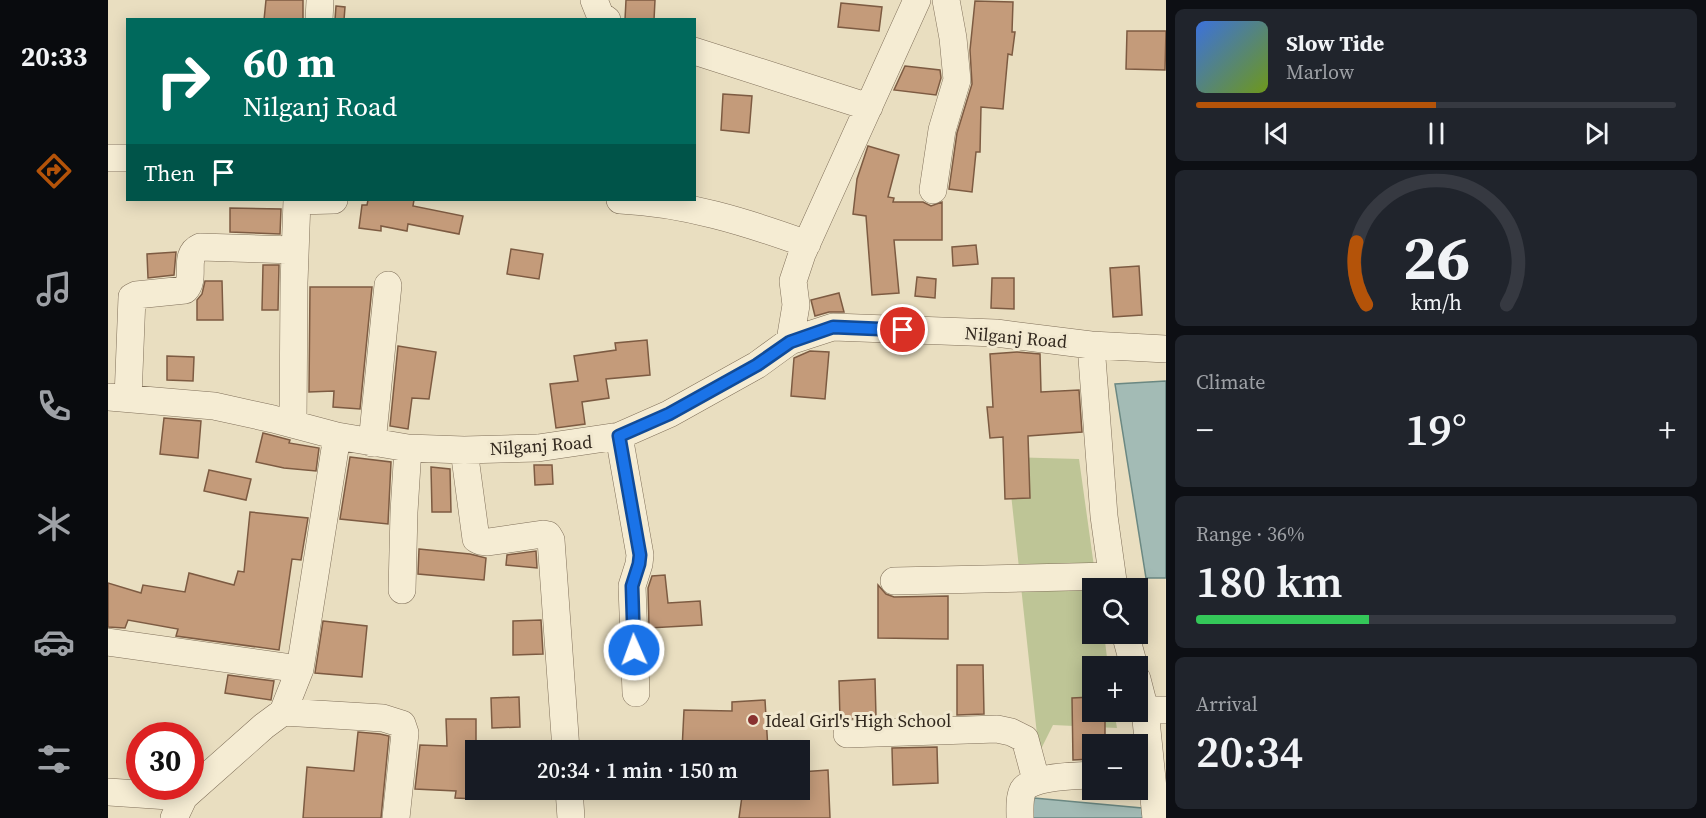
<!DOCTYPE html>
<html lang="en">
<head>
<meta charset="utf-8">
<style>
  body { margin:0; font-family:"Source Serif 4",serif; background:#20242c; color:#f1f3f6; height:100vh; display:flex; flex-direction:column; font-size:22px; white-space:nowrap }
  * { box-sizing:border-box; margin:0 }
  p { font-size:20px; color:#9ea1a6 }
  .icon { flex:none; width:33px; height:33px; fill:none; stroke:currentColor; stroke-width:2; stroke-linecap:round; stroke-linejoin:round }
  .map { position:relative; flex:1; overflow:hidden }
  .sheet { display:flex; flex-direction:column; gap:9px; padding:9px; background:#0d0f14; width:540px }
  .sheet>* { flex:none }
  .banner { position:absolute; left:18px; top:18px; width:570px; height:183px; border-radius:0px; box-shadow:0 3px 15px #0003; background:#00695c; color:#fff; overflow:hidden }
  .fabs { position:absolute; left:974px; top:578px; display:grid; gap:12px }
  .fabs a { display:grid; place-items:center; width:66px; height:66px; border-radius:0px; background:#171b24; box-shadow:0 3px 15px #0003; font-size:30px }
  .speed { position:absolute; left:18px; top:722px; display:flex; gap:12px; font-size:30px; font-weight:700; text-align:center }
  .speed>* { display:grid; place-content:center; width:78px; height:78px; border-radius:50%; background:#171b24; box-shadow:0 3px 15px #0003; line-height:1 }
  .speed .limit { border:9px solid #d22; background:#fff; color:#111 }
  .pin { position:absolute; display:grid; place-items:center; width:51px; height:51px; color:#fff; margin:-26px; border:3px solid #fff; border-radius:50%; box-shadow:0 2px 6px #0007 }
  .me { position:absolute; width:66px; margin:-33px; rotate:358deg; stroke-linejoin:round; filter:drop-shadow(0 0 4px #0008) }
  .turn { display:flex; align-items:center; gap:21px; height:126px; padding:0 18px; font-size:27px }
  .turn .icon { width:78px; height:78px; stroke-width:2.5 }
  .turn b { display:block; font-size:42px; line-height:51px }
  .then { display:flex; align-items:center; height:57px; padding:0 18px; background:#0003; gap:12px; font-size:22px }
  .big { font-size:45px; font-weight:600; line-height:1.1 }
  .sheet .widget { flex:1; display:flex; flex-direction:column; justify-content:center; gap:9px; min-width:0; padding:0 21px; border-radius:9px; background:#20242c }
  .sheet .dial { align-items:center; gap:0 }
  .dial svg { height:156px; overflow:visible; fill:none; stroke:#363941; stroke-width:7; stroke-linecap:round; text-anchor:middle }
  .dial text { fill:#f1f3f6; stroke:none }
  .song { display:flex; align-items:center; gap:18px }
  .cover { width:72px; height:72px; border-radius:9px; background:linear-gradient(135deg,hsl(220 70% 55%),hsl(80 70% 35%)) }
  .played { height:6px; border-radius:3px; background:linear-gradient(90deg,#b45309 50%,#363941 50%) }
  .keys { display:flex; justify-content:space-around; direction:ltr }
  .heat { display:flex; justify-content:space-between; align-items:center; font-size:33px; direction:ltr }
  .charge { height:9px; border-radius:4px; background:linear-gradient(90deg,#34c759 36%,#363941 0) }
  .trip { position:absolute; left:357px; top:740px; width:345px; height:60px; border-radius:0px; background:#171b24; box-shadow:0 3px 15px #0003; font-weight:600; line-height:60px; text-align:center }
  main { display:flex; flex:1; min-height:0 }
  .tab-bar { display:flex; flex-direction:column; width:108px; justify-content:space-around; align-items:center; background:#090b0e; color:#9ea1a6 }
  .tab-bar .icon { width:42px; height:42px }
  .tab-bar .active { color:#b45309 }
  .tab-bar b { font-size:27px; color:#f1f3f6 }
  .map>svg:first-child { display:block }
  .green { fill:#bec596 }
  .water { fill:#a3bbb5; stroke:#6b8882; stroke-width:1.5 }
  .building { fill:#c49b7a; stroke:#7d5b42; stroke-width:1.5 }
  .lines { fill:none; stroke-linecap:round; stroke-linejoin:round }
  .minor-casing { stroke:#80705a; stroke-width:28 }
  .minor { stroke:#f5ecd3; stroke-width:27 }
  .route-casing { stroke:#114b97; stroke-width:15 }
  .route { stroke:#1a73e8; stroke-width:10 }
  .poi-dot { fill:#893230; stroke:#f1e8cf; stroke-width:2 }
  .labels { text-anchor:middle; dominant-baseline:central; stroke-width:6; stroke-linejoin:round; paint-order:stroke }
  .street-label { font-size:18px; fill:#31271d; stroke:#f1e8cf }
  .poi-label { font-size:18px; fill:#31271d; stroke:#f1e8cf; text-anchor:start }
</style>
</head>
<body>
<main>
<nav class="tab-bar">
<b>20:33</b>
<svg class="icon active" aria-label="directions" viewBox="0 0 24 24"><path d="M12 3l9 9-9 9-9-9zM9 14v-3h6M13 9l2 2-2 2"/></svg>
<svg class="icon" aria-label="music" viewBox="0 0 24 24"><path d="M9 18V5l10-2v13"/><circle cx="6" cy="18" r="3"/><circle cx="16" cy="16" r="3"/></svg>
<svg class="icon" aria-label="phone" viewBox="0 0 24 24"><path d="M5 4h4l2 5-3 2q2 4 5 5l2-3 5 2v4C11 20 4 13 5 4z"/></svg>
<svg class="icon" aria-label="climate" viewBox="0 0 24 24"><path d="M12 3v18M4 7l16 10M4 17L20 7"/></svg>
<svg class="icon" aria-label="car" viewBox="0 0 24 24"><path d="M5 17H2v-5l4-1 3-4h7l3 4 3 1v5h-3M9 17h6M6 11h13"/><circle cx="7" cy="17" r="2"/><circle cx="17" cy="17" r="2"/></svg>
<svg class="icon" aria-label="filters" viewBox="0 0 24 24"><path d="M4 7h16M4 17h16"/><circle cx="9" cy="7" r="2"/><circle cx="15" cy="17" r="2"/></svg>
</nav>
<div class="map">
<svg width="1058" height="818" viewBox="0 0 1058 818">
  <rect width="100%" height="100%" fill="#e9dec0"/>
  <!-- green -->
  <path class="green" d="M899 457 971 459 989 588H984V633H996L1000 666H984V711H1006L1009 728 945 725 931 753Z"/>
  <!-- water -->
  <path class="water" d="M1058 381V578H1038L1007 384Z
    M926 798 1034 808 1035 818H916Z"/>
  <!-- building -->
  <path class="building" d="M158 0H195V20H156Z
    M518 0H547L546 20H517Z
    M867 1 905 2 904 32H907L904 55 900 54 895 109 873 107 872 152H868L864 192 841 189 849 133 864 84 862 50Z
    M733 3 774 7 771 31 730 27Z
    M228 6 237 7 236 20H227Z
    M1019 31H1058L1057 70 1018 69Z
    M797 66 832 70 833 78 828 95 786 90Z
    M615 94 644 96 641 133 613 130Z
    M760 146 791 155 780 197 786 198 785 202H815L823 206 834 202V240H786L791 293 764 295 758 216 745 214 749 179Z
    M260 200H306L305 206 355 216 351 234 300 224 299 231 273 226V231L251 228 254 205H259Z
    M122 208 173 209 172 234 122 232Z
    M868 245 870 264 845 266 844 247Z
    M403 249 435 254 431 279 399 274Z
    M68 252 66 275 40 278 39 254Z
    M155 265H171L170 310H154Z
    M1031 266 1034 315 1005 317 1002 268Z
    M809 277 828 279 827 298 807 296Z
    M884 278H906V309L883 308Z
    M97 281H114L115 320H89V300L94 294Z
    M202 287H264L252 409 225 407 226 391 201 392Z
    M731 293 736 312H721L707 316 703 300Z
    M539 340 542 375 498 379 501 398 474 402 477 424 448 428 442 384 470 381 466 356 508 350 507 343Z
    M290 346 328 352 321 399 304 398 300 429 282 426Z
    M702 351 721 352 717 399 683 396 686 358Z
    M909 352 932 354 933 392 971 390 974 432 920 436 922 498 897 499 895 437 882 438 879 407H885L882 354Z
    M59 356 86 357 85 381 59 380Z
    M56 418 93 421 90 458 52 454Z
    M155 433 182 440 181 443 211 448 208 471 176 468 148 462Z
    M242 457 283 462 280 524 232 519Z
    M426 465H444L445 484 427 485Z
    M323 467 342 469 343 512H324Z
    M101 470 143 479 138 500 96 491Z
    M142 512 200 518 193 560 184 559 171 650 68 636 70 629 20 620 17 628 0 627V583L33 593 35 585 77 592 81 573 126 585 130 571 136 572Z
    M311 549 362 554 378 558 376 580 310 574Z
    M428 551 429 568 398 565 399 555Z
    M557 575 560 603 592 601 594 625 541 628 540 588 544 576Z
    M770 585 778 594 786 597 840 596V639L770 638Z
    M433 620 435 654 405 655V621Z
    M215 621 259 626 254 677 207 673Z
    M849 665H875L876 714 849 715Z
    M120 675 166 681 163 700 117 693Z
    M767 679 768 717 732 720 731 681Z
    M411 697 412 727 384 728 383 698Z
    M984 697V711H997V744H984V759L965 760 964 698Z
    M657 700 660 750H574L576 710 624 711V702Z
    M338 719H368V799L347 798 348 791 307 789 312 745 339 746Z
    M250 732 272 734 281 736 273 818H195L199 767 246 771Z
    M829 747 830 783 785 785 784 748Z
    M720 770 722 818H631L635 789H692V772Z"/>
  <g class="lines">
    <!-- minor casing -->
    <g class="minor-casing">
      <path id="minor" d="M486 0 492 15 499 20
        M211 20 212 1
        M586 51 761 107
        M0 158H20
        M825 190 834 130 849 80 845 38 838 0
        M512 200C577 203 638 222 699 244
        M189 201 226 200
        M682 341 688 305 685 281 694 254 809 0
        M983 345 996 516 1006 588
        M0 397 106 406 165 419 229 436 300 448 356 450 430 448 511 436 561 414 649 365 682 341 725 327 888 333 983 345 1058 349
        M20 398 24 297 28 295 77 290C89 278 74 255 92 247L187 250
        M185 424 186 283 189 200
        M511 436 532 555 531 564 524 586 528 693
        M264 443 280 285
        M356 450 368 539 372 541 380 542 435 534 440 535 443 540 458 750
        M786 581 1003 576
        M294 590 296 512 300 448
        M1017 633 1026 666
        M0 642 192 669
        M1029 679 1037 710H1058
        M1037 710 1048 818
        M175 712 275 718 294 724 297 733 288 818
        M739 734 889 729 903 732 917 739 928 780
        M461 789 463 818
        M0 792 76 797
        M66 818 76 797 156 726 175 712 192 669 229 436
        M912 818C912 809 911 798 915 790 923 776 969 776 984 775"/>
    </g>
    <!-- minor -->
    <use href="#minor" class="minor"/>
  </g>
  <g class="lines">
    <!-- route casing -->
    <g class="route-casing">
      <path id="route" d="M526 650 524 586 531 564 532 555 511 436 561 414 649 365 682 342 725 327 795 330"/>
    </g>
    <!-- route -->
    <use href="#route" class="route"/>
  </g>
  <!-- markers -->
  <circle class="poi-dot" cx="645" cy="720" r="6"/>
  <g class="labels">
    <!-- street labels -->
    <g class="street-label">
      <text transform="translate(908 337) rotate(5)">Nilganj Road</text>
      <text transform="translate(433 445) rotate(-4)">Nilganj Road</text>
    </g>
    <!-- poi labels -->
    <g class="poi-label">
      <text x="657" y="720">Ideal Girl's High School</text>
    </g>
  </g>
</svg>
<div class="fabs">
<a><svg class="icon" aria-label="search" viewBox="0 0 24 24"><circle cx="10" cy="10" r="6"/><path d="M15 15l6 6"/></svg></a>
<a>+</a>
<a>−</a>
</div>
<div class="speed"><div class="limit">30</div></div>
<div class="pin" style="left:795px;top:330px;background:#d93025"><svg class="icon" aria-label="arrive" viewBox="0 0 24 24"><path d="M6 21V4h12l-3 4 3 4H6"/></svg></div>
<svg class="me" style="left:526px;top:650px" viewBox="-20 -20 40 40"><circle r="17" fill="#1a73e8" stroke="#fff" stroke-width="3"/><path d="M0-11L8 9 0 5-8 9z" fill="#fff"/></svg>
<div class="trip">20:34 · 1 min · 150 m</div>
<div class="banner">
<div class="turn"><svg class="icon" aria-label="right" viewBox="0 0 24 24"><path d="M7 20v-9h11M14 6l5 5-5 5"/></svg><div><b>60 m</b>Nilganj Road</div></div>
<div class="then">Then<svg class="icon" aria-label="arrive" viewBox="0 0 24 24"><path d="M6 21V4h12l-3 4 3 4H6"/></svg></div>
</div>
</div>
<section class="sheet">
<div class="widget">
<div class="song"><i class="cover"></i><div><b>Slow Tide</b><p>Marlow</p></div></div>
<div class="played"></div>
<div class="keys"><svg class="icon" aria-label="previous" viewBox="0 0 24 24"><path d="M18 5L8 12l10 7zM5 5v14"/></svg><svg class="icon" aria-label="pause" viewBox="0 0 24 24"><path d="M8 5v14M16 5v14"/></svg><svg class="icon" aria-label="next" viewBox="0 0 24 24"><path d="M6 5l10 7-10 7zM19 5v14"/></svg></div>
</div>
<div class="widget dial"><svg viewBox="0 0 100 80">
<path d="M14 69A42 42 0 1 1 86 69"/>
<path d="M14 69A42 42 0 0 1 9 37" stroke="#b45309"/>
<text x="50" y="56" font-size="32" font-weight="700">26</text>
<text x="50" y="72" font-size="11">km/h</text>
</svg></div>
<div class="widget"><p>Climate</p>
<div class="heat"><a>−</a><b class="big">19°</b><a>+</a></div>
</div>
<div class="widget"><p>Range · 36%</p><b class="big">180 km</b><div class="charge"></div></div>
<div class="widget"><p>Arrival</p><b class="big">20:34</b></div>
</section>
</main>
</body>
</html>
